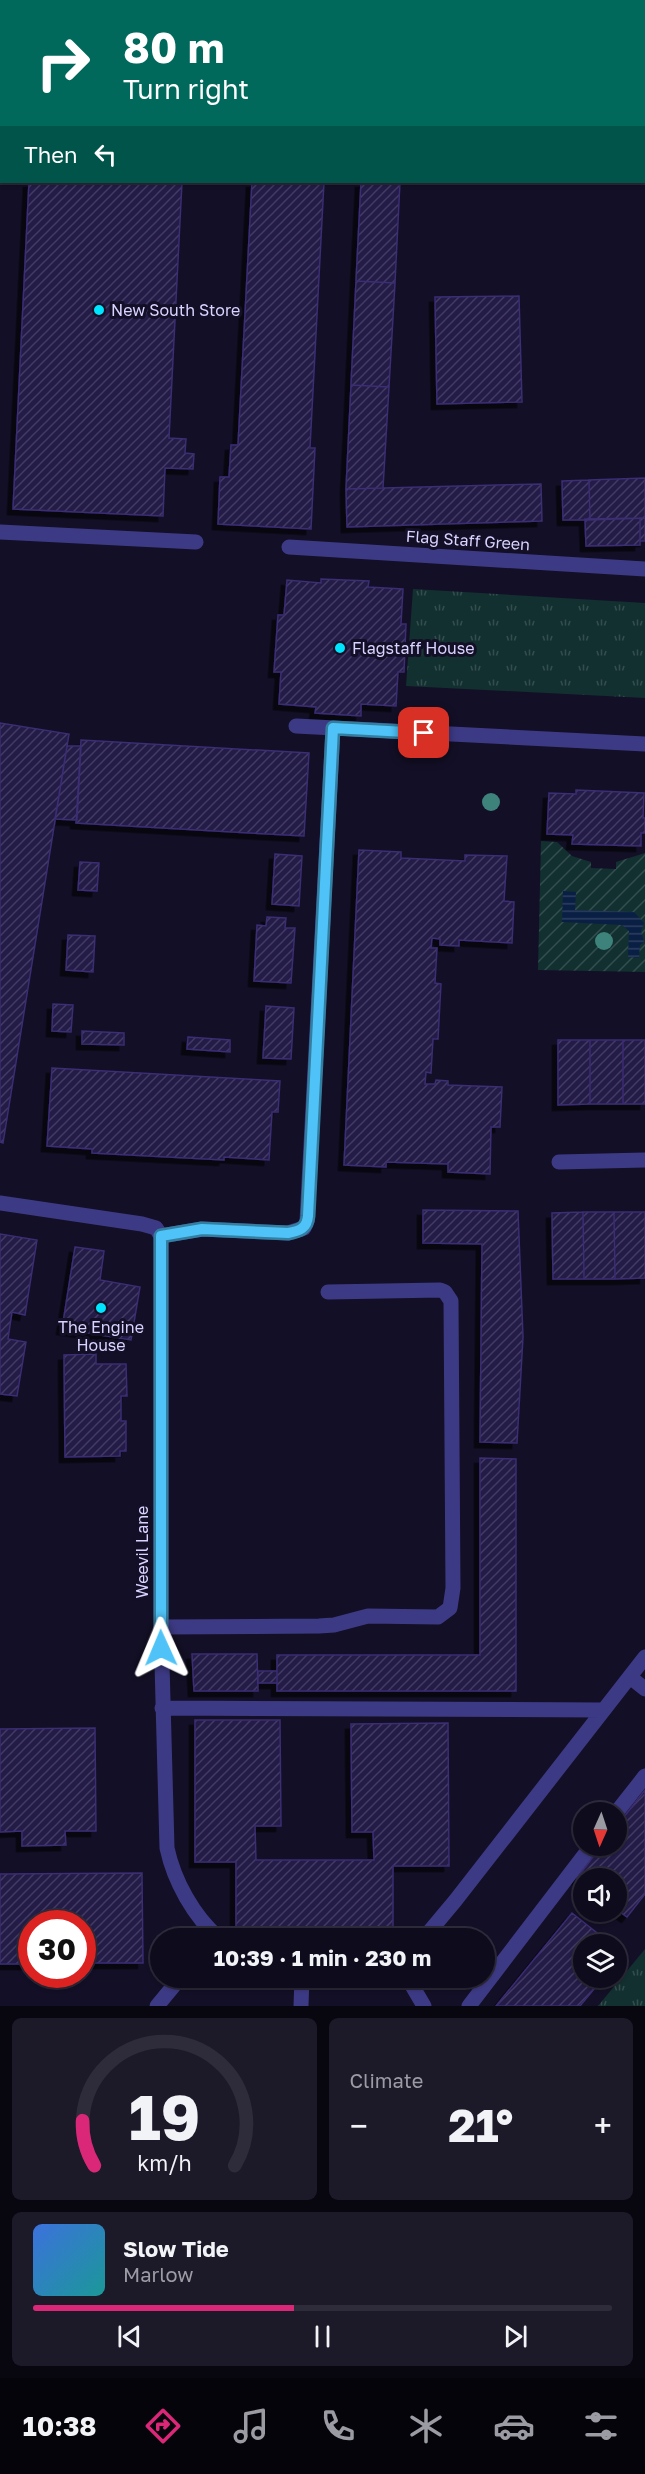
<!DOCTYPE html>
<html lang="en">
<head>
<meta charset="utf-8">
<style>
  body { margin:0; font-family:"Golos Text",sans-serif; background:#1c1929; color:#f1f3f6; height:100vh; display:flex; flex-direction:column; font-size:22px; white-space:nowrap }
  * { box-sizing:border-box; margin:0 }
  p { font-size:20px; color:#9b9ba3 }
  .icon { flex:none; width:33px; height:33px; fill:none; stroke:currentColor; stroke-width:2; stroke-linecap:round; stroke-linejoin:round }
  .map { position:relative; height:2006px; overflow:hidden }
  .side { display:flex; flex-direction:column; gap:12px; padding:12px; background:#08060f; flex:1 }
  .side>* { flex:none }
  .banner { position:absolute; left:0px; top:0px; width:645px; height:183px; box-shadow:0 2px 4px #0004,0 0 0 2px #2e2b3b; background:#00695c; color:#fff; overflow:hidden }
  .needle { width:39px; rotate:183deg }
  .controls { position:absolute; left:573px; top:1802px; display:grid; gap:12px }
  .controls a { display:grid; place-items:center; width:54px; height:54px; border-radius:50%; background:#0e0b1c; box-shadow:0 2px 4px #0004,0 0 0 2px #2e2b3b; font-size:30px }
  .speed { position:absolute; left:18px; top:1910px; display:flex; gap:12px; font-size:30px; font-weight:700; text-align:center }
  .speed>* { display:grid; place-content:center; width:78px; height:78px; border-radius:50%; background:#0e0b1c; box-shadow:0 2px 4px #0004,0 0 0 2px #2e2b3b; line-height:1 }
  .speed .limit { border:9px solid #d22; background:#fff; color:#111 }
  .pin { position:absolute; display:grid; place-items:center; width:51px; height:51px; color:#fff; margin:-26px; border-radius:12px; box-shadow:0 3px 9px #0006 }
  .me { position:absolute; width:66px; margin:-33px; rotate:359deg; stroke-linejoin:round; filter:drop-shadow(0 0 4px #0008) }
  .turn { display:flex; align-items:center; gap:21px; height:126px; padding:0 24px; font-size:27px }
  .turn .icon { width:78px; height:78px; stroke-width:2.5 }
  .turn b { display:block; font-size:42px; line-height:51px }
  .then { display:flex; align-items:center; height:57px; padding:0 24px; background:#0003; gap:12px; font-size:22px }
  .big { font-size:45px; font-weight:700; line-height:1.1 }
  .side .tile { flex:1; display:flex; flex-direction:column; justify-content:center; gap:9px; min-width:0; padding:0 21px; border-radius:9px; background:#1c1929 }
  .side .dial { align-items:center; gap:0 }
  .dial svg { height:156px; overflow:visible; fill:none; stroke:#2e2b3b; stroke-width:7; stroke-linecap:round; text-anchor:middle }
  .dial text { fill:#f1f3f6; stroke:none }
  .song { display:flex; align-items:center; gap:18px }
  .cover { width:72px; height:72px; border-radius:9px; background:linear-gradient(135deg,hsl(220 70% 55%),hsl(180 70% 35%)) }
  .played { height:6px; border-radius:3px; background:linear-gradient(90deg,#db2777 45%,#2e2b3b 45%) }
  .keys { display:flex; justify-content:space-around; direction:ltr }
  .heat { display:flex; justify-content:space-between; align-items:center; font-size:33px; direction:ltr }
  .side .tiles { flex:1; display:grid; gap:12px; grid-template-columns:1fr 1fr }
  .tile:last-child { grid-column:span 2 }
  .trip { position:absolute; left:150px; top:1928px; width:345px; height:60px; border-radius:30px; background:#0e0b1c; box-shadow:0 2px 4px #0004,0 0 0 2px #2e2b3b; font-weight:700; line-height:60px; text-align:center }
  .dock { display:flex; height:96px; justify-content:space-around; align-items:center; background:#06040b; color:#9b9ba3 }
  .dock .icon { width:42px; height:42px }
  .dock .active { color:#db2777 }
  .dock b { font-size:27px; color:#f1f3f6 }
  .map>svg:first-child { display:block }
  .grass { fill:url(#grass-tufts) }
  .garden { fill:url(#garden-furrows) }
  .water { fill:url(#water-rules) }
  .building { fill:url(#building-hatch); stroke:#3b2d73; stroke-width:1.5; filter:url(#shadow) }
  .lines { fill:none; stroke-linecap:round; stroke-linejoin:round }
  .minor { stroke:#3d3a85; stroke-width:15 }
  .tree { fill:#3d827b }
  .route-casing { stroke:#337fa1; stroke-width:15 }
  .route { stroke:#4fc3f7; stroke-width:10 }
  .poi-dot { fill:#00e5ff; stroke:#130f26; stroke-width:2 }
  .labels { text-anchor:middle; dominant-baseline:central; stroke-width:6; stroke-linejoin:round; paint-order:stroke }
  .poi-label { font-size:16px; fill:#d9d4ff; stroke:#130f26; text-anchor:start }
  .street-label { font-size:16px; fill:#d9d4ff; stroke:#130f26 }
</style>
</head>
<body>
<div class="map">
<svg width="645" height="2006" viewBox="0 0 645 2006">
  <defs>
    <pattern id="grass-tufts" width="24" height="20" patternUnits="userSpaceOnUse" patternTransform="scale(1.5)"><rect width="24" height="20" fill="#12302f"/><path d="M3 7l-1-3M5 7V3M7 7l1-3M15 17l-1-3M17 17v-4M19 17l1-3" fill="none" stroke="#344d4e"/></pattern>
    <pattern id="garden-furrows" width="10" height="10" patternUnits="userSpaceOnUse" patternTransform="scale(1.5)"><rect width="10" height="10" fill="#12302f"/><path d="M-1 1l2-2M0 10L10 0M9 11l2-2" fill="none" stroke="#344d4e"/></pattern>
    <pattern id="water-rules" width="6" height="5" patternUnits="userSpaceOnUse" patternTransform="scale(1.5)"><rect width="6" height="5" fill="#0a1f44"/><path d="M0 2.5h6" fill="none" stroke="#2d3f60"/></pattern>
    <pattern id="building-hatch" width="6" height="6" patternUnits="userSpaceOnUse" patternTransform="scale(1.5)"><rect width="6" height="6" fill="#241b47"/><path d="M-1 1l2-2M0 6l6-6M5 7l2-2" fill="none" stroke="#433b63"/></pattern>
    <filter id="shadow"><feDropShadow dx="-5.5" dy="5.5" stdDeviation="0" flood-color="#0009"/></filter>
  </defs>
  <rect width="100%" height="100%" fill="#130f26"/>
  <!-- grass -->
  <path class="grass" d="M413 589 645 603V698L406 686Z
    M645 1949V2006H598Z"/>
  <!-- garden -->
  <path class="garden" d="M541 841 557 842 572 856 591 862V868L616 869V862L645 853V972L538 970Z"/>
  <!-- water -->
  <path class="water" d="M563 891 576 892 575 910 634 912 644 923 641 931 644 942 640 945 639 958 628 957 629 931 622 925 562 922Z"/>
  <!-- building -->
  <path class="building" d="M370 0H409L370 2Z
    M29 182H182L169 438 186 439 185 453 194 454 193 469 165 468 163 516 13 509Z
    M252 182H324L310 448H315L311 529 218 524 220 477H229L231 445H238Z
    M361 182H400L395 283 356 281Z
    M356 281 395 283 389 387 351 385Z
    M519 296 522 402 437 404 435 297Z
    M351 385 389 387 383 488 346 489Z
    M645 478V518L590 520 589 480Z
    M589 480 590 520H563L562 481Z
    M541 484 542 521 347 527 346 489Z
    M640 518H645V541H640Z
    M640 518V545L586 546 585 519Z
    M321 579 369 581 368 587 403 589 401 624H406L404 672H398L396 706 361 704V716L315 713 316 707 279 704 281 672H274L278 615H284L287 580 321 583Z
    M0 723 69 734 3 1143 0 1142Z
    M81 740 309 753 304 836 76 823Z
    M67 746H81L77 820 55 819Z
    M576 790 644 793 643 818H645V833H641V846L572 844 573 835 547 834 549 793 576 794Z
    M359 850 401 852V858L465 861V855L507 856 504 901 514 902 512 943 459 940V946L440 945V939L432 938 431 948H437L435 983 441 984 438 1039H433L431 1073 426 1072 425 1084H435L436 1080 448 1081V1085L502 1087 500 1127H491L490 1174 448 1172V1164L386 1162V1167L344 1165Z
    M275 854 302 856 299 906 272 904Z
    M80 862 99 863 97 891 78 890Z
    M267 917 286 918 285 928H295L291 983 254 981 257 925 266 926Z
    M68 935 95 936 93 972 66 970Z
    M53 1004 73 1005 71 1032 52 1031Z
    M266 1006 294 1008 291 1059 263 1058Z
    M82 1031 124 1033V1045L82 1044Z
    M188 1037 230 1040V1052L187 1049Z
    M558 1040H590V1104L558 1105Z
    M590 1040H623V1104H590Z
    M623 1040H645V1104H623Z
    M52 1068 280 1081 278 1112H272L269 1160 224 1157V1160L92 1153V1149L47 1146Z
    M423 1210 518 1211 523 1337 517 1443 480 1442 482 1244 423 1243Z
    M583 1212 584 1279H553L552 1213Z
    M583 1212H614L615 1279H584Z
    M614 1212H645V1278L615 1279Z
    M0 1234 37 1240 25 1315 12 1312 8 1339 26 1342 17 1396 0 1394Z
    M75 1247 104 1251 100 1280 140 1287 131 1340 62 1329Z
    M96 1354V1364H126L127 1396H121V1421H126V1451H120V1456L65 1457 64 1355Z
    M480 1458 516 1459V1691H277V1655H480Z
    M192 1654H257L258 1691H194Z
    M258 1671H277V1683H258Z
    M195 1720H280L281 1826H255L256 1860H374L373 1832H352L351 1724 448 1723 449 1866H393V1930L236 1931V1862H195Z
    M95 1728 96 1831H65L66 1845 22 1846V1831L0 1832V1729Z
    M645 1790V1894L627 1917 616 1909V1878H584V1883L577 1878 602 1845H616V1827Z
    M142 1873 143 1963H82V1923H32V1964H0V1874Z
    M572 1913 611 1944H584V1977H604L580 2006H496Z"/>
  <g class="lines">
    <!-- minor -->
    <path class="minor" d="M0 532 196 542
      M289 547 645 569
      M296 726 645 744
      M559 1162 645 1160
      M0 1203 142 1224 156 1228 161 1236V1627L167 1848C174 1881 194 1917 219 1938
      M161 1236 202 1229 288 1233 304 1228 307 1221 333 728
      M161 1627 319 1626 334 1625 368 1616 438 1617 450 1608 453 1588 451 1301 445 1292 440 1290 328 1292
      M630 1677 645 1689
      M162 1708 604 1710
      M616 1813 645 1776
      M424 1938 455 1901 645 1657
      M308 1977H339
      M407 1977 424 2006
      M157 2006 181 1977
      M301 2006 302 1977
      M469 2006 592 1845"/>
  </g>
  <!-- trees -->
  <g class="tree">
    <circle cx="491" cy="802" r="9"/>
    <circle cx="604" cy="941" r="9"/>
  </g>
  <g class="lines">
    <!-- route casing -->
    <g class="route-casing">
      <path id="route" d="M161 1648V1236L202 1229 288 1233C300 1231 307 1228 308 1216L333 728 424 733"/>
    </g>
    <!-- route -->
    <use href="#route" class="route"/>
  </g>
  <!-- markers -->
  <g class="poi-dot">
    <circle cx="99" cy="310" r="6"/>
    <circle cx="340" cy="648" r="6"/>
    <circle cx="101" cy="1308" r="6"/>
  </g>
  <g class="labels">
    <!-- poi labels -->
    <g class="poi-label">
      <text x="111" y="310">New South Store</text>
      <text x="352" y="648">Flagstaff House</text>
      <text x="101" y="1327" text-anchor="middle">The Engine<tspan x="101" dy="18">House</tspan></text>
    </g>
    <!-- street labels -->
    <g class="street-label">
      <text transform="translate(468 540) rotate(4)">Flag Staff Green</text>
      <text transform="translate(142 1552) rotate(-90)">Weevil Lane</text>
    </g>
  </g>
</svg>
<div class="controls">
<a><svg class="needle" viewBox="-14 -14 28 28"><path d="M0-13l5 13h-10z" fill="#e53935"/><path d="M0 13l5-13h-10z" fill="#9b9ba3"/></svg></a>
<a><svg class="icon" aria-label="sound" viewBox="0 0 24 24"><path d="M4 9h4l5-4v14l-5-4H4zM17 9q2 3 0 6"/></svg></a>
<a><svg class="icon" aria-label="layers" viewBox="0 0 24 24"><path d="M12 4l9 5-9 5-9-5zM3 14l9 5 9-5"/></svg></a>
</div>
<div class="speed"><div class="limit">30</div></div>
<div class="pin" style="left:424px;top:733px;background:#d93025"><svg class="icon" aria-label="arrive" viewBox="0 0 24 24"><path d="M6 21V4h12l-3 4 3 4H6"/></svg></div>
<svg class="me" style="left:161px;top:1648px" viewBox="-20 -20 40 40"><path d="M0-17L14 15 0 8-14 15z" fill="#4fc3f7" stroke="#fff" stroke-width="4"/></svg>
<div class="trip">10:39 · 1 min · 230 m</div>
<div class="banner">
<div class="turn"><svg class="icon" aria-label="right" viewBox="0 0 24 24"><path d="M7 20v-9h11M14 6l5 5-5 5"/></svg><div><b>80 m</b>Turn right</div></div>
<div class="then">Then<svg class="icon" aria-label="left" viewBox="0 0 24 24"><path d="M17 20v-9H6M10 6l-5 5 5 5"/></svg></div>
</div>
</div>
<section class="side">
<div class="tiles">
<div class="tile dial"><svg viewBox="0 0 100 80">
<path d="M14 69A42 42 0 1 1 86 69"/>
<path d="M14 69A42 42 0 0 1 8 46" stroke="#db2777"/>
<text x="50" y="56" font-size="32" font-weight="700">19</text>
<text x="50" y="72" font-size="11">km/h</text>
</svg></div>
<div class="tile"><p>Climate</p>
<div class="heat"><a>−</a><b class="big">21°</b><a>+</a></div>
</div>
<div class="tile">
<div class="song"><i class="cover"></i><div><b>Slow Tide</b><p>Marlow</p></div></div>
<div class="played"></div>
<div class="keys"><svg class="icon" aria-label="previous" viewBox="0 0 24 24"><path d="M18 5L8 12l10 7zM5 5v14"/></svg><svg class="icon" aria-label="pause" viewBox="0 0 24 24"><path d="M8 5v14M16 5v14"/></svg><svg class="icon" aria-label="next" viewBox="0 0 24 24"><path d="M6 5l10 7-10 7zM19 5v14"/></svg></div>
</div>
</div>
</section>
<nav class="dock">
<b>10:38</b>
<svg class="icon active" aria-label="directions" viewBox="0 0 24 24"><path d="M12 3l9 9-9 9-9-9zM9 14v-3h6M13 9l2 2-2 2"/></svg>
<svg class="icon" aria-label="music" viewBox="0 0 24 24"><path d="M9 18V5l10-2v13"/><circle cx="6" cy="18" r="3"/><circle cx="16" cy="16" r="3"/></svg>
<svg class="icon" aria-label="phone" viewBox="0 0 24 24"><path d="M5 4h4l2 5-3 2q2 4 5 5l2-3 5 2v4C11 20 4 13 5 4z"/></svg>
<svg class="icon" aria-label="climate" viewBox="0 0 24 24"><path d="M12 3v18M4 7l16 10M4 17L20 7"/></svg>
<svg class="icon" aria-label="car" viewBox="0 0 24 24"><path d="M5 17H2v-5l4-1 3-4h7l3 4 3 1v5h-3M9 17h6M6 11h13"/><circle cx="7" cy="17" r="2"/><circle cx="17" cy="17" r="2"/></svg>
<svg class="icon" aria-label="filters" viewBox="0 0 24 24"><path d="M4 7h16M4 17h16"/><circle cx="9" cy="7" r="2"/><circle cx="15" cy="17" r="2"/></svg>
</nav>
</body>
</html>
